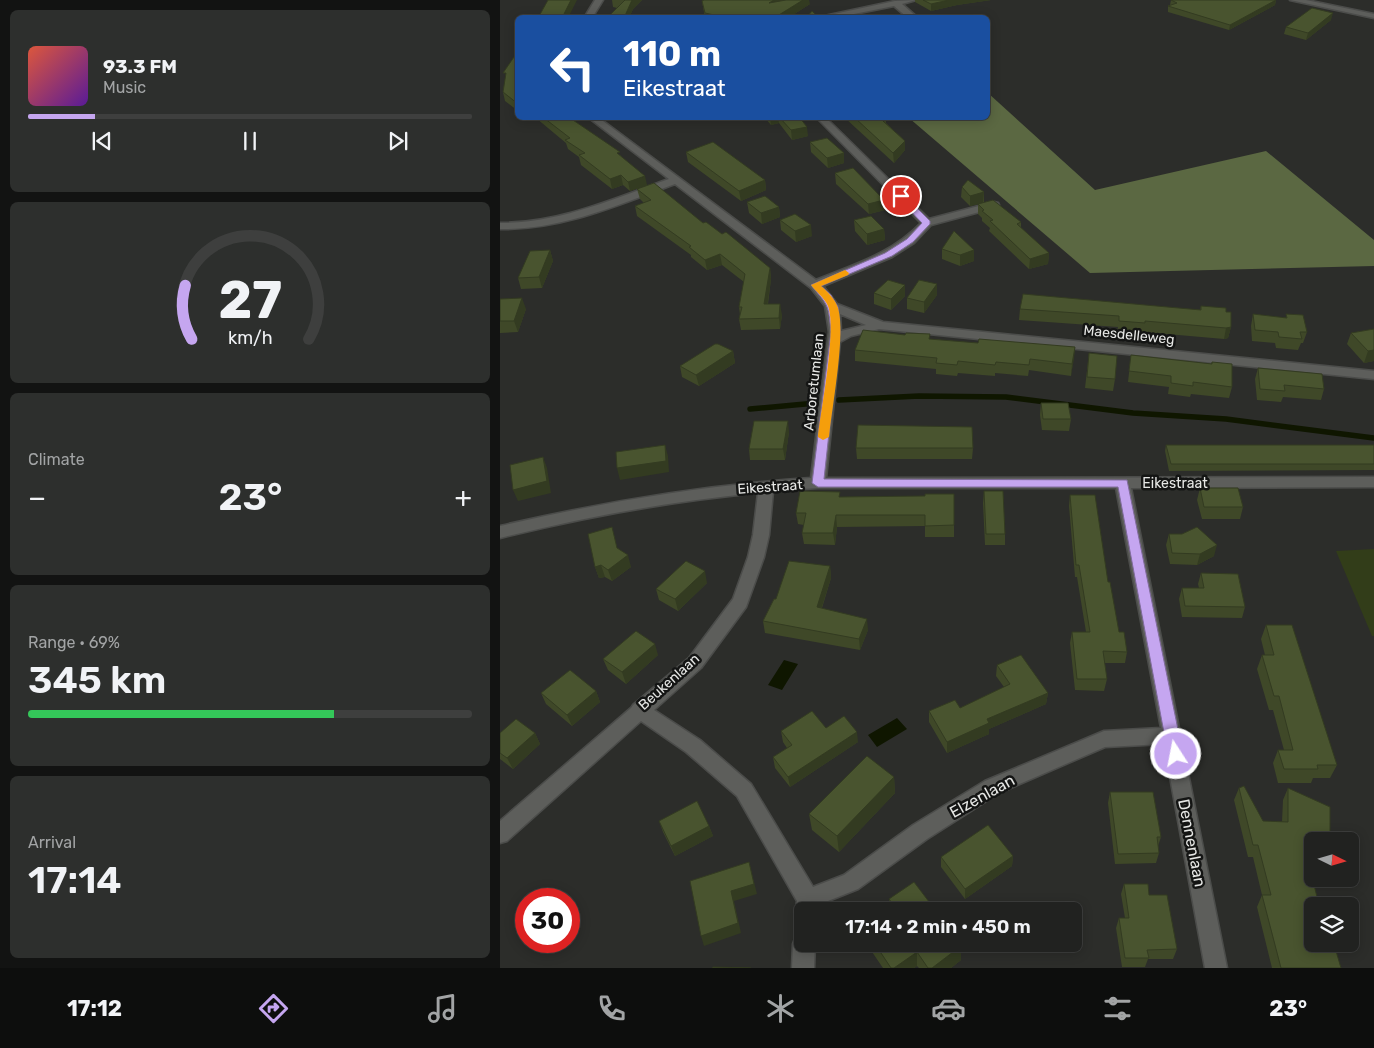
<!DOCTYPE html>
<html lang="en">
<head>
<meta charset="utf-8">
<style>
  body { margin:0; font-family:Rubik,sans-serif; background:#2d2f2d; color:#f1f3f6; height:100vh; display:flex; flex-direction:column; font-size:19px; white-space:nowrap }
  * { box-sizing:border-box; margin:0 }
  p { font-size:16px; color:#a2a4a5 }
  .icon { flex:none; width:28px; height:28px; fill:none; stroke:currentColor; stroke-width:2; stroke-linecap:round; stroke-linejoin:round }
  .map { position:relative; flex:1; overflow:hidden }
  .drawer { display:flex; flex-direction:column; gap:10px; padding:10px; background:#121312; width:500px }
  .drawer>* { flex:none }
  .hud { position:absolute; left:15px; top:15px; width:475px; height:105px; border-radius:8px; box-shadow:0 2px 12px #0003,0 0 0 1px #3e3f3e; background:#1a4fa0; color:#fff; overflow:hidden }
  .needle { width:32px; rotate:95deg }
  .tools { position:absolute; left:804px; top:832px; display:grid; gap:10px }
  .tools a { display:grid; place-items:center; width:55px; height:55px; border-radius:8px; background:#212220; box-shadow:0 2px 12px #0003,0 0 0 1px #3e3f3e; font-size:25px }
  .speed { position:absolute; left:15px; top:888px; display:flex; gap:10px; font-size:25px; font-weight:700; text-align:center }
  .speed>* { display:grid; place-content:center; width:65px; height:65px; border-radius:50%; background:#212220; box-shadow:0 2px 12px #0003,0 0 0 1px #3e3f3e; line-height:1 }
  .speed .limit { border:8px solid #d22; background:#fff; color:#111 }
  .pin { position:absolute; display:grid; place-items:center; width:42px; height:42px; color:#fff; margin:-21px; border:2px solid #fff; border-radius:50%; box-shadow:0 1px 5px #0007 }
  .me { position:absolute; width:55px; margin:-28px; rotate:349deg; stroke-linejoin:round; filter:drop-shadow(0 0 4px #0008) }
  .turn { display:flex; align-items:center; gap:18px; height:105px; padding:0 25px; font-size:22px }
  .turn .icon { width:65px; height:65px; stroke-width:2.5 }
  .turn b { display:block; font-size:35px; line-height:42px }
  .big { font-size:38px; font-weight:600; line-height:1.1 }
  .drawer .tile { flex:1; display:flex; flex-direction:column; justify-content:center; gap:8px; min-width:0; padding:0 18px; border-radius:8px; background:#2d2f2d }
  .drawer .dial { align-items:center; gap:0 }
  .dial svg { height:130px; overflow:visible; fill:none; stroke:#3e3f3e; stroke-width:7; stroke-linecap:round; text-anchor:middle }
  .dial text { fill:#f1f3f6; stroke:none }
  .song { display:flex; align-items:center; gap:15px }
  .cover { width:60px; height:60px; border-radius:8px; background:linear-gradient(135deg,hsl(10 70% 55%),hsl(270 70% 35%)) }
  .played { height:5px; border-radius:2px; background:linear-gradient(90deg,#c5a6f0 15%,#3e3f3e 15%) }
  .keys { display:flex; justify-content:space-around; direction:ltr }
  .heat { display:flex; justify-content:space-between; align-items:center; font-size:28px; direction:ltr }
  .charge { height:8px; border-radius:4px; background:linear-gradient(90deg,#34c759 69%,#3e3f3e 0) }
  .trip { position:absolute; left:294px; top:902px; width:288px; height:50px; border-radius:8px; background:#212220; box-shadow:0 2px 12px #0003,0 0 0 1px #3e3f3e; font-weight:600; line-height:50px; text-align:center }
  .tabs { display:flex; height:80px; justify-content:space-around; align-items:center; background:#0d0e0d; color:#a2a4a5 }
  .tabs .icon { width:35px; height:35px }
  .tabs .active { color:#c5a6f0 }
  .tabs b { font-size:22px; color:#f1f3f6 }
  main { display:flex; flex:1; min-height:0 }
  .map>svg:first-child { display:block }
  .green { fill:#323d19 }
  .forest { fill:#5b6842 }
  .water { fill:#0f1600 }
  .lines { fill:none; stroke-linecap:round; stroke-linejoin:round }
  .stream { stroke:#0f1600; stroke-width:5.5 }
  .minor-casing { stroke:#4b4c4a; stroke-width:3 }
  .minor { fill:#5d5e5b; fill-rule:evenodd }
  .wall { fill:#3f4828 }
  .shaded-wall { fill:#333b21 }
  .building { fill:#49542f; stroke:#333b21 }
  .route { fill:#c5a6f0; stroke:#806c9c }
  .slow { fill:#f59e0b }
  .labels { text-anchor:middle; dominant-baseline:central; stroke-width:5; stroke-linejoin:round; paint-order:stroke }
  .street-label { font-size:14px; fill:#e6e7e5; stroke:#141514 }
  .near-street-label { font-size:16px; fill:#e6e7e5; stroke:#141514 }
</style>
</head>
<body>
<main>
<section class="drawer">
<div class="tile">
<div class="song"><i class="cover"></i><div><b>93.3 FM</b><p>Music</p></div></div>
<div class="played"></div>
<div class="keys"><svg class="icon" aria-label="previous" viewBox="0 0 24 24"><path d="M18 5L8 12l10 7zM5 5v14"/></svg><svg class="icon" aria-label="pause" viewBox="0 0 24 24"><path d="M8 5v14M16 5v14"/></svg><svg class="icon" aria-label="next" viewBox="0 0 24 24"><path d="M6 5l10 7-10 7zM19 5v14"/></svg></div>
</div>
<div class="tile dial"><svg viewBox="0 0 100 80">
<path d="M14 69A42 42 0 1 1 86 69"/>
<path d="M14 69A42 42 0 0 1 10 36" stroke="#c5a6f0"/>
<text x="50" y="56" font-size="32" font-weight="700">27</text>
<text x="50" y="72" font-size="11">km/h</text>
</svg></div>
<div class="tile"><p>Climate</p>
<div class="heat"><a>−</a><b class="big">23°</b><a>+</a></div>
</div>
<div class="tile"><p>Range · 69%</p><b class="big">345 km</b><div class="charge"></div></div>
<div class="tile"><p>Arrival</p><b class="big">17:14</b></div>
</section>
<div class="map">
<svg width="874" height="968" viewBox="0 0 874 968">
  <rect width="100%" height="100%" fill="#2c2d2a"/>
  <!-- green -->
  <path class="green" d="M874 549V636H872L836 551Z"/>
  <!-- forest -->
  <path class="forest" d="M488 93 595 190 766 151 874 240V266L590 273 409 118H488Z"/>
  <!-- water -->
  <path class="water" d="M284 660 298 664 282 690 268 685Z
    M397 718 407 729 377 747 368 735Z"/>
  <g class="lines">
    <!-- stream -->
    <path class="stream" d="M339 400 419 396 506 397 633 413 726 419 874 438
      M250 409 316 403"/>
    <!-- minor casing -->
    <g class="minor-casing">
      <path id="minor" d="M95 0H103L92 18H84Z
        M416 0 402 4 418 18H408L394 6 334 18H315L395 1Z
        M790 0H806L874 14V18Z
        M89 118H99L316 280C355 264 391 254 421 223L317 118H326L429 219 494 202 498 203 499 205 498 207 431 225 414 243 392 257 323 286 337 304 383 322 874 371V379L379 329 351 336 340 342 326 478 874 477V487L631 488 727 968H705L664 744 605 747 499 793 427 839 358 889 318 905V911H302V920L299 918 296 911 297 901 237 796 186 752 141 721 7 841 0 843V821L131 708 133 705 189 658 233 599 248 557 253 535 258 493C171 501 85 517 0 538V526C103 502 206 485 311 478L329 332 325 306 311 288 175 184C118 205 62 230 0 229V223C60 223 113 199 169 179ZM340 314 366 325 341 331ZM318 488H616L661 728 604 731 485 781 413 825 344 875 313 887 251 784 200 740 154 710 201 668 246 607 264 557 269 535 273 491Z
        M302 934V944H315L314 968H292L293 944 296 936Z"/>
    </g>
    <!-- minor -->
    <use href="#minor" class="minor"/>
  </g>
  <!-- wall -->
  <path class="wall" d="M112 0H142L133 9 129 18H107L117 8 113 7Z
    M415 0H491L457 5 431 11 415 2Z
    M671 0H776L775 5 729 30 668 12V6L670 5Z
    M202 1 310 4 288 18H205Z
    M831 20 806 40 784 34 786 27Z
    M18 51V111L5 101 3 92Z
    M26 118H75L76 122 121 156 147 185 130 191 123 185 112 189 81 165 79 157 68 149 66 143 36 118 30 120Z
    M265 118H300L308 136 292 140 279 123 271 125Z
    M345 118H384L386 120V123L405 141V150L394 163Z
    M310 142 344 153V163L328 168 311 152Z
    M186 152 265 180 266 190 241 201 188 162Z
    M335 173 385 210 369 214 336 184Z
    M462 187 484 192V202L521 222V228L549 253 548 264 529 269 489 231 490 228 482 221V218L478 214V204L470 206 461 197Z
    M137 189 203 223 270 268 271 279 268 304 282 315 280 329 241 330 239 319 240 315 239 307 244 282 222 265 207 270 191 257V255L137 216 135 206 144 203 140 199Z
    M247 202 279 207 280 217 262 224 249 213Z
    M280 220 312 236 296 242 281 230Z
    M354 220 384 229 385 240 367 245 355 231Z
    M454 231 474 261 460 266 442 259V249Z
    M50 250 53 261 42 288 21 289 18 278Z
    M405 285V296L391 310 374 304V293Z
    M437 295 424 313 407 309V298Z
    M0 299 26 309 18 332 0 333Z
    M701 306 726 312 731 327 728 338 724 339 644 332 643 334 617 332 618 327 519 320 520 309 700 310Z
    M753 314 786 318V314L807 332 803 343H801L798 350 776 348 775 343 752 341 751 326Z
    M874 329V361L864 363 847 344 851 333Z
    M430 339 478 343 575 347 571 376 529 370 528 376 495 373V376L458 373 457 376 436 374V369L355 361V350Z
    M233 351 235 363 199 386 182 377 180 366Z
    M589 353 615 379 613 391 585 388Z
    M631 355 711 364 712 362 732 387 729 398 691 394 690 397 668 394 669 387 628 382Z
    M758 368 824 389 821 400 783 397 781 402 757 400 755 379Z
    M541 403 571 419 569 431 542 430 540 415Z
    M289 432 285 460H250L249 449Z
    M666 445H874V470L669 471 665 451Z
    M356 448H473L472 459H357Z
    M700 488 743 507 740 519H702L697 500Z
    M484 491 505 534V545H485L483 503Z
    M570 495 608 582 619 632 627 652 625 663H604L607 679 604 691 575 690 570 643 572 632H586L577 577H575L569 506Z
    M425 496 454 525V537H425V526L337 527 335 545 304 544 302 533 304 525 298 524 296 513 340 497Z
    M669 534 714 556 697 565 670 564 666 545Z
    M118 548 131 567 112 581 105 577 99 578 95 567Z
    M330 566 331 578 322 608 368 630 360 650 265 633 263 621 276 599Z
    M701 573 745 607 742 618 682 617 679 599 682 588H699L698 584Z
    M207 583 178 611 159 600 156 589Z
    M766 625 837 765 830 778H813L811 783H778L773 763 778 750H784L773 710H769L757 669 762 655H765L761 639Z
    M158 655 126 684 108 670 103 659Z
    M497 665 548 693 546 704 489 729V734L447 753 429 722V711L460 708 504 687 496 676Z
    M96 691 100 702 72 726 46 704 41 693Z
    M326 728 358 742 290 787 275 768 273 757 287 748 283 742 281 731Z
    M0 733H35L40 744 13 769 0 759Z
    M394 777 395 793 339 852 312 830 309 814Z
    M739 788 763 821 782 822 783 800 788 788 812 841V860H808L817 897 815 902 812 944 841 968H772L757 907 762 895 753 857H748L734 800Z
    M610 792 661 837 658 846 659 853 656 863 615 864 608 803Z
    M159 821 209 826 213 836 175 856 163 832Z
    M513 856 512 866 465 899 441 867V857Z
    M624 884 649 895 677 949 673 959H648L645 967H622L616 928 619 918H625L621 894Z
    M389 899 436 911H390Z
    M370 944H460L461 960 451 968H419L417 966 414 968H383L370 949Z"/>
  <!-- shaded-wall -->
  <path class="shaded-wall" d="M71 0H77L68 18H62Z
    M132 0H142L133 9 129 18H124Z
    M274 0H288L269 3Z
    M303 0H309L310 4 288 18H274Z
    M449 0H491L457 5 431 11V4Z
    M776 0 775 5 729 30 730 25Z
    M833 13 831 20 806 40 808 33Z
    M29 118H36L30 120Z
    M70 118H75L77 126Z
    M270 118H278L279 123 271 125Z
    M307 127 308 136 292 140 291 130Z
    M405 141V150L394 163 393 153Z
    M344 153V163L328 168 327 158Z
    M121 175 123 185 112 189 110 179Z
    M145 176 147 185 130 191 128 182Z
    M265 180 266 190 241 201 239 191Z
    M484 192 483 203 470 206V196Z
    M384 200 385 210 369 214 368 204Z
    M279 207 280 217 262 224 261 213Z
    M311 225 312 236 296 242 295 231Z
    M384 229 385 240 367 245V234Z
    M50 250 53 261 42 288 39 277Z
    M474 250V261L460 266V255Z
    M549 253 548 264 529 269 530 259Z
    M220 254 222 265 207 270 205 260Z
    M270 268 271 279 266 315 264 304Z
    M437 284V295L424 313V302Z
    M405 285V296L391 310V299Z
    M22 298 26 309 18 332 14 321Z
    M280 304 282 315 280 329 279 318Z
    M731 327 728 338 724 339 726 328Z
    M575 347 574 359 571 376 572 364Z
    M874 350V361L864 363 868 351Z
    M233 351 235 363 199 386 196 375Z
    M288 421 289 432 285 460 283 449Z
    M165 445 168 456 169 472 120 480 117 468Z
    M43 457 47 468 51 493 18 501 13 490Z
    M336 515 337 527 335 545 333 533Z
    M717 545 714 556 697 565 700 554Z
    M128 555 131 567 112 581 108 570Z
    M101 565 105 577 99 578 95 567Z
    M330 566 331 578 318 619 317 607Z
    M205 571 207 583 178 611 175 599Z
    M367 619 368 630 360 650 359 639Z
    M155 644 158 655 126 684 122 672Z
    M96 691 100 702 72 726 67 715Z
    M548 693 546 704 489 729V734L447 753V742L487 719Z
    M357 732 358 742 290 787 288 777Z
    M35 733 40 744 13 769 7 758Z
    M394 777 395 793 339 852 337 836Z
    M209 826 213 836 175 856 171 846Z
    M513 856 512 866 465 899V889Z
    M249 862 257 894 234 901 241 933 204 946 201 936Z
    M461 946V960L451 968H432Z
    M417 952V966L414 968H394Z"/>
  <!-- building -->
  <path class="building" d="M48 0H71L62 18H38Z
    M124 0H132L124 18H107L125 0Z
    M204 0H274L269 3 286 0H303L274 18H228L205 13 202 1Z
    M423 0H449L431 4Z
    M671 0H776L730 25 668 6 677 3Z
    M812 8 833 13 808 33 786 27Z
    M312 11 319 18H306Z
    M18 51V72H14L18 75V104L3 92 6 73H3Z
    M44 118H73H70L120 152 117 153 145 176 128 182 121 175 110 179 79 155 85 153 65 140 70 138Z
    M280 118H300L307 127 291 130Z
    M355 118H384L386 120 383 121 405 141 393 153Z
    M327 138 344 153 327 158 310 142Z
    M213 142 265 180 239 191 186 152Z
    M353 168 384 200 368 204 335 173Z
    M468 180 484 192 470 196 462 187Z
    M154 183 203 223 206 222 222 234 226 232 270 268 264 304H280L279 318 239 319 242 307H239L245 274 220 254 205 260 189 247 191 246 135 206 151 200 137 189Z
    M265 196 279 207 261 213 247 202Z
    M493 200 521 222 517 224 549 253 530 259 490 221 493 220 482 211 484 210 478 204Z
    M295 214 311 225 295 231 280 220Z
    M371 216 384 229 367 234 354 220Z
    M454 231 474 250 460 255 442 249Z
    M50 250 39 277 18 278 30 251Z
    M388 280 405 285 391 299 374 293Z
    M419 280 437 284 424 302 407 298Z
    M523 294 701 310V306L726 308V312H731V327L726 328 645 321V323L619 321V316L520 309Z
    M22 298 14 321H0V299Z
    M753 314 787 318 786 314 803 315 807 332H800L802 339 779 337 778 332 755 330Z
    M874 329V350L868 351 851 333Z
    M363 330 405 335 406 333 430 334 429 339 478 343 479 339 575 347 572 364 530 359 529 365 496 362 495 365 458 361 457 365 436 363 437 358 355 350Z
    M215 344H218L233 351 196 375 180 366Z
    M589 353 617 356 615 379 587 377Z
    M631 355 712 364V362L732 364V387L693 382V386L671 383V376L629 371Z
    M758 368 822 374 824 389 784 385 785 391 760 389Z
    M541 403H568L571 419H543Z
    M254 421H288L283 449H249Z
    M358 425 472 427 473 448H356Z
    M165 445 166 461 117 468 116 452Z
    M666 445H874V464H671Z
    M43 457 47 481 13 490 10 465Z
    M700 488H738L743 507H704Z
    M300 491 340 492 339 497 425 496V494H454V525L425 526V515H336L333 533H302L306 513H296Z
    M484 491H503L505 534H486Z
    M570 495H595L608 582H610L619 632H624L627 652 603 651 607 679H577L572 632H590L579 565H576Z
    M112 527 117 548 128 555 108 570 101 565 95 567 88 534Z
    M697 527 717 545 700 554 672 553 669 534H682Z
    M186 561 205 571 175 599 156 589Z
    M289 561 330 566 317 607 367 619 359 639 263 621 274 599H276Z
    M701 573 738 574 745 607 685 606 682 588H704Z
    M766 625H792L837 765H817L818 769H784L778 750H793L779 696H774L762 655H774Z
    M136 631 155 644 122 672 103 659Z
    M521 655 548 693 487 719 489 723 447 742 429 711 455 700 460 708 510 684 497 665Z
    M70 670 96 691 67 715 41 693Z
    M312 711 326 728 344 716 357 732 288 777 273 757 292 745 281 731Z
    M16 719 35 733 7 758 0 753V733Z
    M367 756 394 777 337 836 309 814Z
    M744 786 763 821 788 822V788L830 807V841H812V848H805L817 897H813L816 906H812V944H834L841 968H781L762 895H771L758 845H753L739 788Z
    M610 792H653L661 837H657L659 853 618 854Z
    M197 801 209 826 171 846 159 821Z
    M488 825 513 856 465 889 441 857Z
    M249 862 254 884 231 891 238 923 201 936 190 881Z
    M414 882 436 911H398L389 899Z
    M624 884H648L649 895H667L677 949 647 950 649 958H625L619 918H629Z
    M375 944H460L461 946 432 968H428L417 952 394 968H391Z
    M213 967 251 968H212Z"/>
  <!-- route -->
  <path class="route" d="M398 195H404L430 221V224L413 242 392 256 321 286 331 295 338 307 340 332 324 479 627 480 683 754 681 758 676 760 670 758 668 754 618 487H318L312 483 331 332C328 303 329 307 311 285L385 253 407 239 422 223 398 198Z"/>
  <!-- slow -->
  <path class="slow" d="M345 270 349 273 348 275 321 286C328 292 335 299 338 308 346 334 332 406 329 437L323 440 318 437C321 409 337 329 328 306 324 297 316 292 311 285Z"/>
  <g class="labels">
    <!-- street labels -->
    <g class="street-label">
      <text transform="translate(629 335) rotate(6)">Maesdelleweg</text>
      <text transform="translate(314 382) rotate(-84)">Arboretumlaan</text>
      <text x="675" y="483">Eikestraat</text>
      <text transform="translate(270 487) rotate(-4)">Eikestraat</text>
      <text transform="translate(169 682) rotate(-42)">Beukenlaan</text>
    </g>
    <!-- near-street labels -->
    <g class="near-street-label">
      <text transform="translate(482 796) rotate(-29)">Elzenlaan</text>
      <text transform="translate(692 843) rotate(79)">Dennenlaan</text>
    </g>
  </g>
</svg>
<div class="tools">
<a><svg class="needle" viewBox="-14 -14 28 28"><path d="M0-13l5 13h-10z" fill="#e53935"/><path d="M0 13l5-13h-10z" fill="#a2a4a5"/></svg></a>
<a><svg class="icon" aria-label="layers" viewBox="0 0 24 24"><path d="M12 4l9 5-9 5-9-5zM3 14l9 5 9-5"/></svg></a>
</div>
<div class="speed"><div class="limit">30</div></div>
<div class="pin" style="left:401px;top:196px;background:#d93025"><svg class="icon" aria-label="arrive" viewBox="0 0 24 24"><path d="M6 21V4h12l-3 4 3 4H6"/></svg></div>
<svg class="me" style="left:676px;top:754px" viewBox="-20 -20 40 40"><circle r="17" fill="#c5a6f0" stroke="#fff" stroke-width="3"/><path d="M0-11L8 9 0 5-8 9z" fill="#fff"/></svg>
<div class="trip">17:14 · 2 min · 450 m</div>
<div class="hud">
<div class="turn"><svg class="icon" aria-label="left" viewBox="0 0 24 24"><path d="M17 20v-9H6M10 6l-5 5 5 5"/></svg><div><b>110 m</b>Eikestraat</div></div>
</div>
</div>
</main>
<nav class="tabs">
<b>17:12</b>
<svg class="icon active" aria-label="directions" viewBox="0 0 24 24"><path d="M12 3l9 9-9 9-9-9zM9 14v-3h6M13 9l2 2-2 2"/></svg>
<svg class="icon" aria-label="music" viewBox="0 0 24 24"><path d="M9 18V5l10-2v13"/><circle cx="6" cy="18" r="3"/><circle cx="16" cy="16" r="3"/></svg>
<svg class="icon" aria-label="phone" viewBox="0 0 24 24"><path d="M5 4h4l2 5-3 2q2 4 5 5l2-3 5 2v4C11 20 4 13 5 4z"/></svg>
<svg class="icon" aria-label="climate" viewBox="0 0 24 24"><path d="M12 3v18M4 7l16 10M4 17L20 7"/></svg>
<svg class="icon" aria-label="car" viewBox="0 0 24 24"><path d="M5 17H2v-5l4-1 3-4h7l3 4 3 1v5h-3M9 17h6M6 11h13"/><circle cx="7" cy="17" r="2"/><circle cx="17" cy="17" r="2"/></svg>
<svg class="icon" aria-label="filters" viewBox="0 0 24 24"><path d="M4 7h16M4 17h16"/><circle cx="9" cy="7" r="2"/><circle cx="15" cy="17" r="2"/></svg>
<b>23°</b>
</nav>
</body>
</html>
